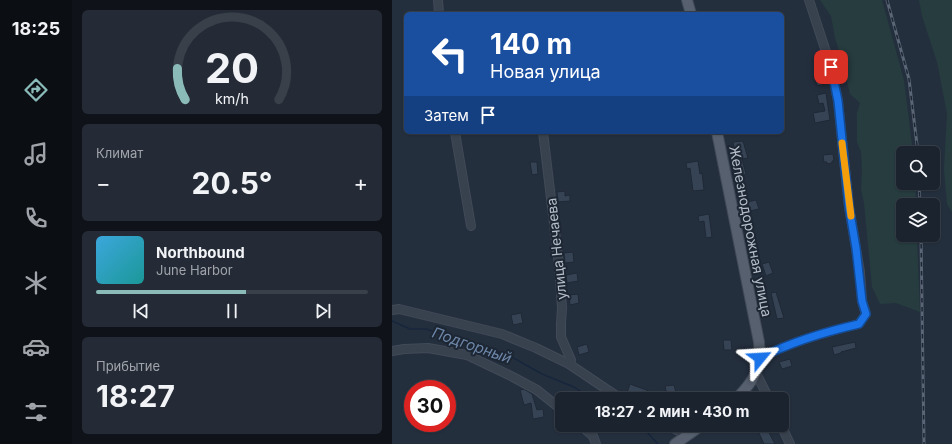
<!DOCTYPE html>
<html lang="ru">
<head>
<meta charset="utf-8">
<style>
  body { margin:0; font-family:Inter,sans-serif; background:#242b36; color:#f1f3f6; height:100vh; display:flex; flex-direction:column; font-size:15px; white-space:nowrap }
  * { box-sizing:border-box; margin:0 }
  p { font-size:13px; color:#a0a4aa }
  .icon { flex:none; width:22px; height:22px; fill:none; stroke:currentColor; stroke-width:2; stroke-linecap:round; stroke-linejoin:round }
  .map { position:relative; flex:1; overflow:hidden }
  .drawer { display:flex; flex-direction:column; gap:10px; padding:10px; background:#0f1319; width:320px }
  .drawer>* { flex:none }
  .top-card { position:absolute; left:12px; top:12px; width:380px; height:122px; border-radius:6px; box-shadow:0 1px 3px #0004,0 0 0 1px #39404a; background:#1a4fa0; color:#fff; overflow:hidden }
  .fabs { position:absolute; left:504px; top:146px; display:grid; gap:8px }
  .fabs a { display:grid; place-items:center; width:44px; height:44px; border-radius:6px; background:#1b232e; box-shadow:0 1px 3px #0004,0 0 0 1px #39404a; font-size:20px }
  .speed { position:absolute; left:12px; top:380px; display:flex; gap:8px; font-size:20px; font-weight:700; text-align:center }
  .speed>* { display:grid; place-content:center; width:52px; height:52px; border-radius:50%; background:#1b232e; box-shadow:0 1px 3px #0004,0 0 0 1px #39404a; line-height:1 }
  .speed .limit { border:6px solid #d22; background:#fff; color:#111 }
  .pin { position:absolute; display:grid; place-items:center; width:34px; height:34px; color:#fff; margin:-17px; border-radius:8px; box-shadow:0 2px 6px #0006 }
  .me { position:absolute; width:44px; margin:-22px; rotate:63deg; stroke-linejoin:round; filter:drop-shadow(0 0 3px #0008) }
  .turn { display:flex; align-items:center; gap:14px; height:84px; padding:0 20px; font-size:18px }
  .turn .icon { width:52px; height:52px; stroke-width:2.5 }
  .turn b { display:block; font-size:28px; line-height:34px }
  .then { display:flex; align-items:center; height:38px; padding:0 20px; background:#0003; gap:8px; font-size:15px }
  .big { font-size:30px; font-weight:700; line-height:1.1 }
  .drawer .widget { flex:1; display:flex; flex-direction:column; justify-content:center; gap:6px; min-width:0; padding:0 14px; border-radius:6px; background:#242b36 }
  .drawer .dial { align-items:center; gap:0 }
  .dial svg { height:104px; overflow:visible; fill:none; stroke:#39404a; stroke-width:7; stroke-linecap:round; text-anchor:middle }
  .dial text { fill:#f1f3f6; stroke:none }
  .song { display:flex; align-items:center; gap:12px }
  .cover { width:48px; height:48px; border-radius:6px; background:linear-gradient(135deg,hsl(200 70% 55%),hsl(180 70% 35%)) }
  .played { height:4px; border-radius:2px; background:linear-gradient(90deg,#8bbbb9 55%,#39404a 55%) }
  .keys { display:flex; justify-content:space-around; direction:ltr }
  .heat { display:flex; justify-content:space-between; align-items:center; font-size:22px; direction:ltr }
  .trip { position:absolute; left:163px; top:392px; width:234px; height:40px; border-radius:6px; background:#1b232e; box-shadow:0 1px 3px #0004,0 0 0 1px #39404a; font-weight:700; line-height:40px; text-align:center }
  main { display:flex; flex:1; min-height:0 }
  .menu { display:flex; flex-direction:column; width:72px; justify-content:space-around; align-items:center; background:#0b0e12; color:#a0a4aa }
  .menu .icon { width:28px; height:28px }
  .menu .on { color:#8bbbb9 }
  .menu b { font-size:18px; color:#f1f3f6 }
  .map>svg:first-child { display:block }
  .green { fill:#263c3f }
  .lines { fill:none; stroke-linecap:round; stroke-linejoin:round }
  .stream { stroke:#17263c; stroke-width:1.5 }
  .building { fill:#364354; stroke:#1f2835 }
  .minor-casing { stroke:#414a57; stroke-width:10 }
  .major-casing { stroke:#414a57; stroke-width:12 }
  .minor { stroke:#38414e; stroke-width:8 }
  .major { stroke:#56606e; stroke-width:10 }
  .rail-casing { stroke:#5a6575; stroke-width:3 }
  .rail { stroke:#1d2633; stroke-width:1.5; stroke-dasharray:4.5; stroke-linecap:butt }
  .route-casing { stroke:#114b97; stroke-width:10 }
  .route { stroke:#1a73e8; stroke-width:7 }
  .slow { stroke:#f59e0b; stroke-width:7 }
  .labels { text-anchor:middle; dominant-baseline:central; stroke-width:4; stroke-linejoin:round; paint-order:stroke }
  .street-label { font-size:14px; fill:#b4bcc9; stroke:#1d2633 }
  .water-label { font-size:15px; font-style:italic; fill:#6d86a8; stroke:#1d2633 }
</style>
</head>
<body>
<main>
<nav class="menu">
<b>18:25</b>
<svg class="icon on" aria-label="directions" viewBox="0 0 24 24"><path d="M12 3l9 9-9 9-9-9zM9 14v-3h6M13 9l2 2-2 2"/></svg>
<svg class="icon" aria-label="music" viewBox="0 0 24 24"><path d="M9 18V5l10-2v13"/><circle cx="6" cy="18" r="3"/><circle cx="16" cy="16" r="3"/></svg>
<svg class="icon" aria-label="phone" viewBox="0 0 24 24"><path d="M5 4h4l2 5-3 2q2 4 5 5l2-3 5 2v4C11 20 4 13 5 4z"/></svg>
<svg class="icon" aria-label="climate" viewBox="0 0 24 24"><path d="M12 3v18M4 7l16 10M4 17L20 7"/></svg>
<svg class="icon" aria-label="car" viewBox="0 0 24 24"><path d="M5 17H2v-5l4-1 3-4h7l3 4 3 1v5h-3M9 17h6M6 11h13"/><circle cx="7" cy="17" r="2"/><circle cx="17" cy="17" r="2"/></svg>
<svg class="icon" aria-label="filters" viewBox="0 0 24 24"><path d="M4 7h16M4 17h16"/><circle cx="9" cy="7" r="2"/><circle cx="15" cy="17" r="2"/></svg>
</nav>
<section class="drawer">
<div class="widget dial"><svg viewBox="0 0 100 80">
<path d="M14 69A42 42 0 1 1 86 69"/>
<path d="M14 69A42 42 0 0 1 8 45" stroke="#8bbbb9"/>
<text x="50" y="56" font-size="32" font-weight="700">20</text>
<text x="50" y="72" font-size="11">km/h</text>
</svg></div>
<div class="widget"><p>Климат</p>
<div class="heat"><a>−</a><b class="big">20.5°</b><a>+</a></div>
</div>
<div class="widget">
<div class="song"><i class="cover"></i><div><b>Northbound</b><p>June Harbor</p></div></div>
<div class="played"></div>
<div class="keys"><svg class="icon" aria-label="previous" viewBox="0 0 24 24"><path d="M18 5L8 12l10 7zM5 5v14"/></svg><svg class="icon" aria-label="pause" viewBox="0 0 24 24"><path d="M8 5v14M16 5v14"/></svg><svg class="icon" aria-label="next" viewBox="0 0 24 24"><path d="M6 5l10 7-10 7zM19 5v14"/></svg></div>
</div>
<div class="widget"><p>Прибытие</p><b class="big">18:27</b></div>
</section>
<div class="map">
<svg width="560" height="444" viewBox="0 0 560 444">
  <rect width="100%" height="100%" fill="#242f3e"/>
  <!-- green -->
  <path class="green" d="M428 0H490L512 80 521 153H511V183H523L524 205H511V235H525L528 312 504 303 488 304 480 287 472 203 469 189 470 170 469 152 465 142V113L468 103 458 94 449 57 443 38 439 16Z
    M527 0H560V212L555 204 552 169 555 114 545 62 530 16Z"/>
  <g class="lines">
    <!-- stream -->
    <path class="stream" d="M0 321 18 329H34L116 355 150 374 182 387 200 399
      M244 425 253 430 266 444"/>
  </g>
  <!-- building -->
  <path class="building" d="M429 74 433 84 425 86 422 76Z
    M434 93 438 120 423 123 421 113 433 111 431 103 427 104 425 95Z
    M351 141 356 158 350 159 354 174 348 176 341 142Z
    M441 154 442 161H440V163L435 164V162H432L431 155Z
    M306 161 308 174 310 173 312 190 301 191 298 168 295 169 294 163Z
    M138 162H145L146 174 140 175Z
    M173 191V196L178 195V201L166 202 165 192Z
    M364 200 367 209 358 211 355 202Z
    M317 214 320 237 314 238 312 221 307 222 306 216Z
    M181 252 182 262 173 263 172 253Z
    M377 262 381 273 374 276 370 264Z
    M185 273 186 281 175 283 174 275Z
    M384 292 392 318 385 319 379 293Z
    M186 294 187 303 178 305 177 295Z
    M129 313 131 323 121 325 119 315Z
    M331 340H339L340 350H332Z
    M463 342 464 348 449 352V353L442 355 440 347Z
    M195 344 197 352 187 355 185 347Z
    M398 359 400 366 390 369 387 362Z
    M238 384 257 391 254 399 235 393Z
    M282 385 284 393 275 395 273 386Z
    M132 389 140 394 145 410 151 409 152 417 141 419 139 403 132 405 128 390Z
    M367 425H373L383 444H372L366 431H364L362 427Z"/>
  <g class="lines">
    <!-- minor casing -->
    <g class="minor-casing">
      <path id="minor" d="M46 0 47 14
        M63 132 79 226
        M151 132 167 265 170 308 169 323V337L179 360 177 364
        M0 310 7 309 110 334 144 348 177 364 229 399
        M0 351 12 349 36 348 75 355 119 376 145 390 170 410
        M368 358C399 342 433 332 467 324L474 314 470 301 468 272 457 207 446 101 439 67 417 0
        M364 373 377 399
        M188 425 201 436 204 444
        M275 425 295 435
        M389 425 398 444"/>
    </g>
    <!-- major casing -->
    <g class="major-casing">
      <path id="major" d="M295 0 299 14
        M325 132 367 342C369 369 363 380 344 399
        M283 444 310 425"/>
    </g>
    <!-- minor -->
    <use href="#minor" class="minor"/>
    <!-- major -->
    <use href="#major" class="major"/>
    <!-- rail casing -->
    <g class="rail-casing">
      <path id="rail" d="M495 0 517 79 526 153
        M527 183 528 205
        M529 235 532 444"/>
    </g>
    <!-- rail -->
    <use href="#rail" class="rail"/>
  </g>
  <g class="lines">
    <!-- route casing -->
    <g class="route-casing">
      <path id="route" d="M368 358C399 342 432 332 467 324L474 314 470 301 464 248 457 207 446 101 439 67"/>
    </g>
    <!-- route -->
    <use href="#route" class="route"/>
    <!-- slow -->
    <path class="slow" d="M450 143 459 216"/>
  </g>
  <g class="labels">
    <!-- street labels -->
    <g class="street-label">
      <text transform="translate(359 231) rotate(79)">Железнодорожная улица</text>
      <text transform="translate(164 249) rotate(-96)">улица Нечаева</text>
    </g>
    <!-- water labels -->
    <g class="water-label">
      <text transform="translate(80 345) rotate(19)">Подгорный</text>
    </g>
  </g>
</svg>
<div class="fabs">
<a><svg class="icon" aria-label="search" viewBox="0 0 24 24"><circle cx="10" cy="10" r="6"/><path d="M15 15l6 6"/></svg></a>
<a><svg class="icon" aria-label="layers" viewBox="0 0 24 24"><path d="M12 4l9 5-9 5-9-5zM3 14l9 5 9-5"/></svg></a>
</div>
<div class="speed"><div class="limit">30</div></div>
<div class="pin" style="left:439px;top:67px;background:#d93025"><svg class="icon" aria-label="arrive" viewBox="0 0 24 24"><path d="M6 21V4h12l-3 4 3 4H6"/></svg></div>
<svg class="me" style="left:368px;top:358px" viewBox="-20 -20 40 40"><path d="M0-17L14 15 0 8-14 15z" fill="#1a73e8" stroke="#fff" stroke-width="4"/></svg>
<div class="trip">18:27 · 2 мин · 430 m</div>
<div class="top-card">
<div class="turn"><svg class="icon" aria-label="left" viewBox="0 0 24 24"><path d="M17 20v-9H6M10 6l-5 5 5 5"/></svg><div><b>140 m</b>Новая улица</div></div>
<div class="then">Затем<svg class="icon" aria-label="arrive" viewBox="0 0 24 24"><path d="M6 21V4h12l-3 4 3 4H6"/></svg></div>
</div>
</div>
</main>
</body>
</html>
